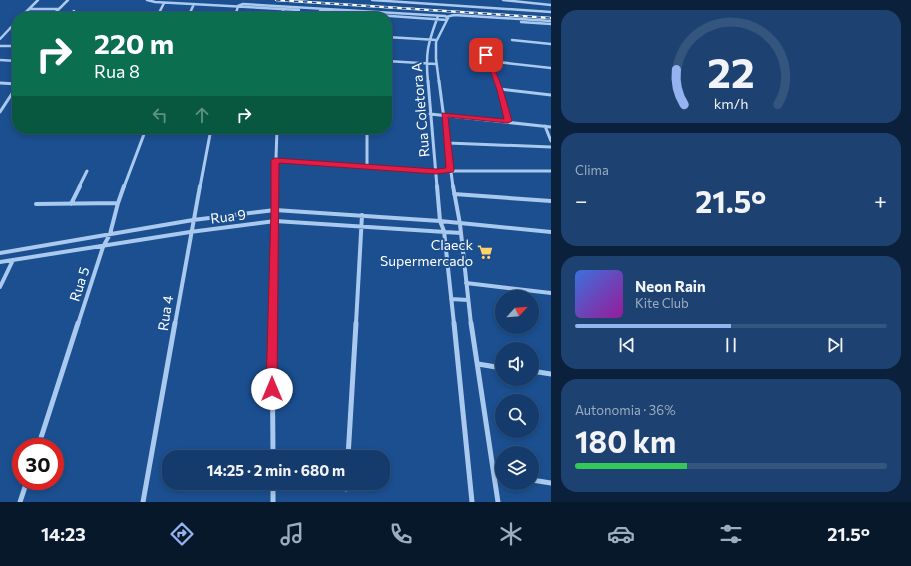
<!DOCTYPE html>
<html lang="pt">
<head>
<meta charset="utf-8">
<style>
  body { margin:0; font-family:Commissioner,sans-serif; background:#1d4271; color:#f1f3f6; height:100vh; display:flex; flex-direction:column; font-size:15px; white-space:nowrap }
  * { box-sizing:border-box; margin:0 }
  p { font-size:13px; color:#9dadc1 }
  .icon { flex:none; width:22px; height:22px; fill:none; stroke:currentColor; stroke-width:2; stroke-linecap:round; stroke-linejoin:round }
  .map { position:relative; flex:1; overflow:hidden }
  .details { display:flex; flex-direction:column; gap:10px; padding:10px; background:#0b203b; width:360px }
  .details>* { flex:none }
  .guide { position:absolute; left:12px; top:12px; width:380px; height:122px; border-radius:16px; box-shadow:0 2px 6px #0003,0 0 0 1px #33557e; background:#0b6e4f; color:#fff; overflow:hidden }
  .needle { width:26px; rotate:64deg }
  .fabs { position:absolute; left:495px; top:290px; display:grid; gap:8px }
  .fabs a { display:grid; place-items:center; width:44px; height:44px; border-radius:50%; background:#143b6b; box-shadow:0 2px 6px #0003,0 0 0 1px #33557e; font-size:20px }
  .speed { position:absolute; left:12px; top:438px; display:flex; gap:8px; font-size:20px; font-weight:700; text-align:center }
  .speed>* { display:grid; place-content:center; width:52px; height:52px; border-radius:50%; background:#143b6b; box-shadow:0 2px 6px #0003,0 0 0 1px #33557e; line-height:1 }
  .speed .limit { border:6px solid #d22; background:#fff; color:#111 }
  .pin { position:absolute; display:grid; place-items:center; width:34px; height:34px; color:#fff; margin:-17px; border-radius:8px; box-shadow:0 2px 6px #0006 }
  .me { position:absolute; width:44px; margin:-22px; rotate:0deg; stroke-linejoin:round; filter:drop-shadow(0 0 3px #0008) }
  .turn { display:flex; align-items:center; gap:14px; height:84px; padding:0 16px; font-size:18px }
  .turn .icon { width:52px; height:52px; stroke-width:2.5 }
  .turn b { display:block; font-size:28px; line-height:34px }
  .lanes { display:flex; align-items:center; height:38px; padding:0 16px; background:#0003; justify-content:center; gap:20px; direction:ltr }
  .lanes .off { opacity:.35 }
  .big { font-size:30px; font-weight:700; line-height:1.1 }
  .details .widget { flex:1; display:flex; flex-direction:column; justify-content:center; gap:6px; min-width:0; padding:0 14px; border-radius:16px; background:#1d4271 }
  .details .dial { align-items:center; gap:0 }
  .dial svg { height:104px; overflow:visible; fill:none; stroke:#33557e; stroke-width:7; stroke-linecap:round; text-anchor:middle }
  .dial text { fill:#f1f3f6; stroke:none }
  .song { display:flex; align-items:center; gap:12px }
  .cover { width:48px; height:48px; border-radius:6px; background:linear-gradient(135deg,hsl(220 70% 55%),hsl(300 70% 35%)) }
  .played { height:4px; border-radius:2px; background:linear-gradient(90deg,#95b2f1 50%,#33557e 50%) }
  .keys { display:flex; justify-content:space-around; direction:ltr }
  .heat { display:flex; justify-content:space-between; align-items:center; font-size:22px; direction:ltr }
  .charge { height:6px; border-radius:3px; background:linear-gradient(90deg,#34c759 36%,#33557e 0) }
  .trip { position:absolute; left:162px; top:450px; width:228px; height:40px; border-radius:16px; background:#143b6b; box-shadow:0 2px 6px #0003,0 0 0 1px #33557e; font-weight:700; line-height:40px; text-align:center }
  .tab-bar { display:flex; height:64px; justify-content:space-around; align-items:center; background:#08182b; color:#9dadc1 }
  .tab-bar .icon { width:28px; height:28px }
  .tab-bar .selected { color:#95b2f1 }
  .tab-bar b { font-size:18px; color:#f1f3f6 }
  main { display:flex; flex:1; min-height:0 }
  .map>svg:first-child { display:block }
  .lines { fill:none; stroke-linecap:round; stroke-linejoin:round }
  .street-far3 { stroke:#a9c9ee; stroke-width:2.5 }
  .street-far2 { stroke:#a9c9ee; stroke-width:3 }
  .street-far1 { stroke:#a9c9ee; stroke-width:4 }
  .street { stroke:#a9c9ee; stroke-width:5 }
  .rail-casing { stroke:#fff; stroke-width:2.5 }
  .rail { stroke:#1b4f8f; stroke-width:1.5; stroke-dasharray:4.5; stroke-linecap:butt }
  .route { fill:#e11d48; stroke:#92132f }
  .labels { text-anchor:middle; dominant-baseline:central; stroke-width:4; stroke-linejoin:round; paint-order:stroke }
  .street-label { font-size:14px; fill:#fff; stroke:#1b4f8f }
  .poi-label { font-size:14px; fill:#fff; stroke:#1b4f8f; text-anchor:end }
</style>
</head>
<body>
<main>
<div class="map">
<svg width="551" height="502" viewBox="0 0 551 502">
  <rect width="100%" height="100%" fill="#1b4f8f"/>
  <g class="lines">
    <!-- street-far3 -->
    <path class="street-far3" d="M147 0 155 2 299 10
      M372 0 551 12
      M503 0 551 5
      M283 7V17
      M29 9H58
      M320 11 447 20
      M21 17 38 0
      M51 17 68 0
      M68 17 74 11
      M157 17 164 3
      M188 17 194 4
      M235 17 238 6 243 4 445 16 448 18 436 42V59L439 82
      M446 17 454 15 551 21
      M521 22 551 24
      M10 28H17
      M387 37 437 40
      M0 39 17 21
      M512 40 551 44
      M0 46H17
      M486 55 497 82
      M0 60 17 61
      M387 61 436 64
      M489 61 551 68
      M428 82C425 53 428 43 438 16"/>
    <!-- street-far2 -->
    <path class="street-far2" d="M428 81 437 187
      M439 81 453 187
      M497 81 508 121
      M0 83 17 84
      M500 89 551 95
      M0 112 17 86
      M430 114 551 127
      M545 126 551 141
      M367 129V167
      M448 143 551 147
      M275 160 436 171H551
      M79 187 87 171
      M124 187 146 129
      M200 187 211 129
      M275 187 277 129"/>
    <!-- street-far1 -->
    <path class="street-far1" d="M437 186 440 221 444 231 454 324
      M453 186 460 224 471 324
      M454 194 551 201
      M36 204 118 203
      M71 204 80 186
      M0 253 193 220 275 210 440 221 551 232
      M0 262 190 232 275 221 461 233
      M466 283 551 293
      M0 287 13 260
      M451 299 468 300
      M78 324 103 247 110 234 118 203 124 186
      M175 324 200 186
      M272 324 275 186
      M356 324 362 215"/>
    <!-- street -->
    <path class="street" d="M272 323 273 457
      M454 323 472 502
      M471 323 498 502
      M478 364 502 368
      M532 371 551 374
      M38 447 78 323
      M348 457 356 323
      M495 474 502 475
      M532 480 551 483
      M273 483V502
      M346 483V489
      M20 502 27 481
      M143 502 175 323"/>
    <!-- rail casing -->
    <g class="rail-casing">
      <path id="rail" d="M276 0 551 18"/>
    </g>
    <!-- rail -->
    <use href="#rail" class="rail"/>
  </g>
  <!-- route -->
  <path class="route" d="M484 53 489 55 503 90 512 121 508 123 448 117 454 170 453 172 436 174 279 163 277 389 276 393 272 395 268 393 266 389 271 210V160L275 158 436 169 446 168 442 113 504 119 497 90Z"/>
  <!-- icons -->
  <defs>
    <g id="supermarket-bare" transform="scale(1.2)"><path d="M-6-5.5h2.5l.6 2H6L4.5 2H-2.5L-4.4-4H-6ZM-1.5 3.2a1.3 1.3 0 1 0 .1 0ZM3 3.2a1.3 1.3 0 1 0 .1 0Z" fill="#ffd166" stroke="#1b4f8f" stroke-width="2.5" paint-order="stroke"/></g>
  </defs>
  <g fill-rule="evenodd">
    <use href="#supermarket-bare" x="485" y="252"/>
  </g>
  <g class="labels">
    <!-- street labels -->
    <g class="street-label">
      <text transform="translate(420 110) rotate(-95)">Rua Coletora A</text>
      <text transform="translate(228 216) rotate(-7)">Rua 9</text>
      <text transform="translate(79 284) rotate(-72)">Rua 5</text>
      <text transform="translate(165 313) rotate(-81)">Rua 4</text>
    </g>
    <!-- poi labels -->
    <g class="poi-label">
      <text x="473" y="244">Claeck<tspan x="473" dy="16">Supermercado</tspan></text>
    </g>
  </g>
</svg>
<div class="fabs">
<a><svg class="needle" viewBox="-14 -14 28 28"><path d="M0-13l5 13h-10z" fill="#e53935"/><path d="M0 13l5-13h-10z" fill="#9dadc1"/></svg></a>
<a><svg class="icon" aria-label="sound" viewBox="0 0 24 24"><path d="M4 9h4l5-4v14l-5-4H4zM17 9q2 3 0 6"/></svg></a>
<a><svg class="icon" aria-label="search" viewBox="0 0 24 24"><circle cx="10" cy="10" r="6"/><path d="M15 15l6 6"/></svg></a>
<a><svg class="icon" aria-label="layers" viewBox="0 0 24 24"><path d="M12 4l9 5-9 5-9-5zM3 14l9 5 9-5"/></svg></a>
</div>
<div class="speed"><div class="limit">30</div></div>
<div class="pin" style="left:486px;top:55px;background:#d93025"><svg class="icon" aria-label="arrive" viewBox="0 0 24 24"><path d="M6 21V4h12l-3 4 3 4H6"/></svg></div>
<svg class="me" style="left:272px;top:389px" viewBox="-20 -20 40 40"><circle r="19" fill="#fff"/><path d="M0-13L10 11 0 6-10 11z" fill="#e11d48"/></svg>
<div class="trip">14:25 · 2 min · 680 m</div>
<div class="guide">
<div class="turn"><svg class="icon" aria-label="right" viewBox="0 0 24 24"><path d="M7 20v-9h11M14 6l5 5-5 5"/></svg><div><b>220 m</b>Rua 8</div></div>
<div class="lanes"><svg class="icon off" aria-label="left" viewBox="0 0 24 24"><path d="M17 20v-9H6M10 6l-5 5 5 5"/></svg><svg class="icon off" aria-label="ahead" viewBox="0 0 24 24"><path d="M12 20V5M6 11l6-6 6 6"/></svg><svg class="icon" aria-label="right" viewBox="0 0 24 24"><path d="M7 20v-9h11M14 6l5 5-5 5"/></svg></div>
</div>
</div>
<section class="details">
<div class="widget dial"><svg viewBox="0 0 100 80">
<path d="M14 69A42 42 0 1 1 86 69"/>
<path d="M14 69A42 42 0 0 1 8 42" stroke="#95b2f1"/>
<text x="50" y="56" font-size="32" font-weight="700">22</text>
<text x="50" y="72" font-size="11">km/h</text>
</svg></div>
<div class="widget"><p>Clima</p>
<div class="heat"><a>−</a><b class="big">21.5°</b><a>+</a></div>
</div>
<div class="widget">
<div class="song"><i class="cover"></i><div><b>Neon Rain</b><p>Kite Club</p></div></div>
<div class="played"></div>
<div class="keys"><svg class="icon" aria-label="previous" viewBox="0 0 24 24"><path d="M18 5L8 12l10 7zM5 5v14"/></svg><svg class="icon" aria-label="pause" viewBox="0 0 24 24"><path d="M8 5v14M16 5v14"/></svg><svg class="icon" aria-label="next" viewBox="0 0 24 24"><path d="M6 5l10 7-10 7zM19 5v14"/></svg></div>
</div>
<div class="widget"><p>Autonomia · 36%</p><b class="big">180 km</b><div class="charge"></div></div>
</section>
</main>
<nav class="tab-bar">
<b>14:23</b>
<svg class="icon selected" aria-label="directions" viewBox="0 0 24 24"><path d="M12 3l9 9-9 9-9-9zM9 14v-3h6M13 9l2 2-2 2"/></svg>
<svg class="icon" aria-label="music" viewBox="0 0 24 24"><path d="M9 18V5l10-2v13"/><circle cx="6" cy="18" r="3"/><circle cx="16" cy="16" r="3"/></svg>
<svg class="icon" aria-label="phone" viewBox="0 0 24 24"><path d="M5 4h4l2 5-3 2q2 4 5 5l2-3 5 2v4C11 20 4 13 5 4z"/></svg>
<svg class="icon" aria-label="climate" viewBox="0 0 24 24"><path d="M12 3v18M4 7l16 10M4 17L20 7"/></svg>
<svg class="icon" aria-label="car" viewBox="0 0 24 24"><path d="M5 17H2v-5l4-1 3-4h7l3 4 3 1v5h-3M9 17h6M6 11h13"/><circle cx="7" cy="17" r="2"/><circle cx="17" cy="17" r="2"/></svg>
<svg class="icon" aria-label="filters" viewBox="0 0 24 24"><path d="M4 7h16M4 17h16"/><circle cx="9" cy="7" r="2"/><circle cx="15" cy="17" r="2"/></svg>
<b>21.5°</b>
</nav>
</body>
</html>
